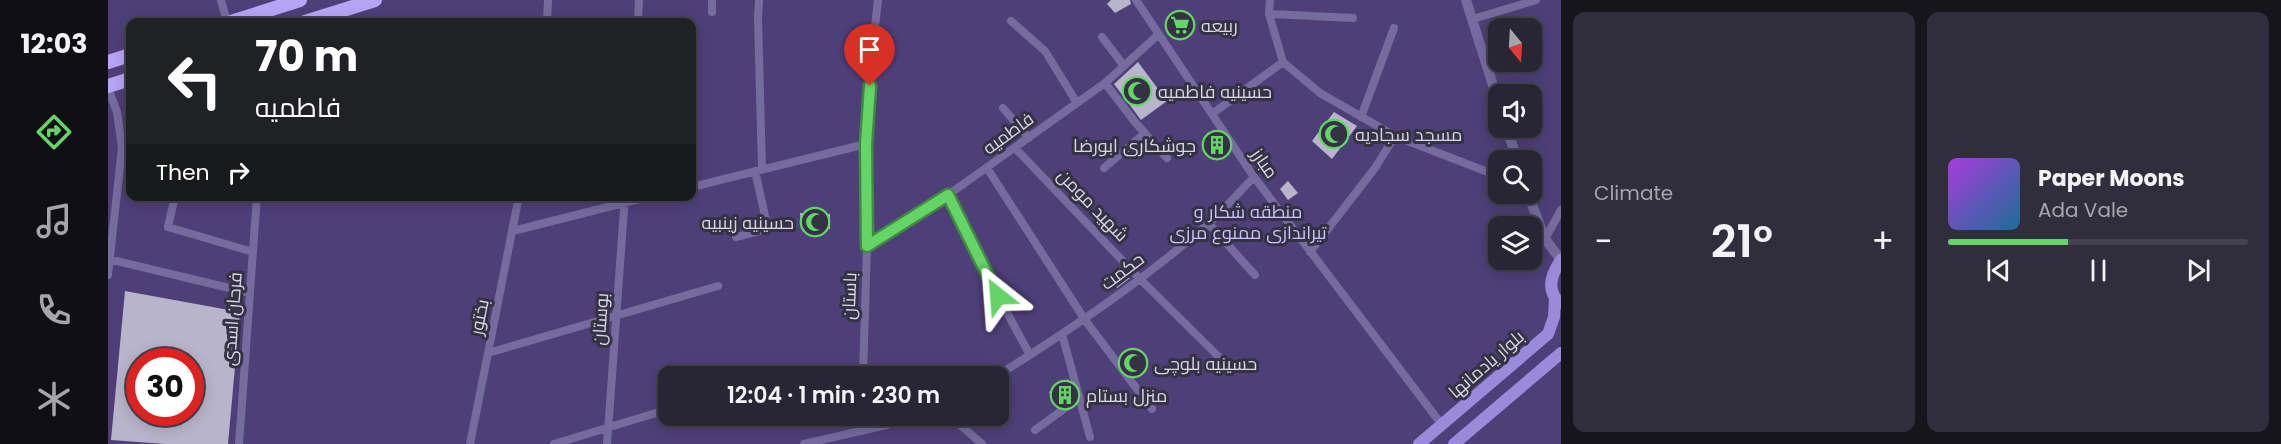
<!DOCTYPE html>
<html lang="en">
<head>
<meta charset="utf-8">
<style>
  body { margin:0; font-family:Poppins,Cairo,sans-serif; background:#302e3c; color:#f1f3f6; height:100vh; display:flex; flex-direction:column; font-size:22px; white-space:nowrap }
  * { box-sizing:border-box; margin:0 }
  p { font-size:20px; color:#a5a5ac }
  .icon { flex:none; width:33px; height:33px; fill:none; stroke:currentColor; stroke-width:2; stroke-linecap:round; stroke-linejoin:round }
  .map { position:relative; flex:1; overflow:hidden }
  .drawer { display:flex; flex-direction:column; gap:12px; padding:12px; background:#16151d; width:720px }
  .drawer>* { flex:none }
  .top-card { position:absolute; left:18px; top:18px; width:570px; height:183px; border-radius:12px; box-shadow:0 3px 15px #0003,0 0 0 2px #44434f; background:#202124; color:#fff; overflow:hidden }
  .needle { width:39px; rotate:162deg }
  .fabs { position:absolute; left:1380px; top:18px; display:grid; gap:12px }
  .fabs a { display:grid; place-items:center; width:54px; height:54px; border-radius:12px; background:#282634; box-shadow:0 3px 15px #0003,0 0 0 2px #44434f; font-size:30px }
  .speed { position:absolute; left:18px; top:348px; display:flex; gap:12px; font-size:30px; font-weight:700; text-align:center }
  .speed>* { display:grid; place-content:center; width:78px; height:78px; border-radius:50%; background:#282634; box-shadow:0 3px 15px #0003,0 0 0 2px #44434f; line-height:1 }
  .speed .limit { border:9px solid #d22; background:#fff; color:#111 }
  .pin { position:absolute; display:grid; place-items:center; width:51px; height:51px; color:#fff; margin:-62px -26px; border-radius:50% 50% 50% 0; rotate:-45deg; box-shadow:0 0 6px #0007 }
  .pin .icon { rotate:45deg }
  .me { position:absolute; width:66px; margin:-33px; rotate:332deg; stroke-linejoin:round; filter:drop-shadow(0 0 4px #0008) }
  .turn { display:flex; align-items:center; gap:21px; height:126px; padding:0 30px; font-size:27px }
  .turn .icon { width:78px; height:78px; stroke-width:2.5 }
  .turn b { display:block; font-size:42px; line-height:51px }
  .then { display:flex; align-items:center; height:57px; padding:0 30px; background:#0003; gap:12px; font-size:22px }
  .big { font-size:45px; font-weight:600; line-height:1.1 }
  .drawer .card { flex:1; display:flex; flex-direction:column; justify-content:center; gap:9px; min-width:0; padding:0 21px; border-radius:12px; background:#302e3c }
  .song { display:flex; align-items:center; gap:18px }
  .cover { width:72px; height:72px; border-radius:9px; background:linear-gradient(135deg,hsl(280 70% 55%),hsl(200 70% 35%)) }
  .played { height:6px; border-radius:3px; background:linear-gradient(90deg,#65d467 40%,#44434f 40%) }
  .keys { display:flex; justify-content:space-around; direction:ltr }
  .heat { display:flex; justify-content:space-between; align-items:center; font-size:33px; direction:ltr }
  .drawer .tiles { flex:1; display:grid; gap:12px; grid-template-columns:repeat(2,1fr) }
  .trip { position:absolute; left:550px; top:366px; width:351px; height:60px; border-radius:12px; background:#282634; box-shadow:0 3px 15px #0003,0 0 0 2px #44434f; font-weight:600; line-height:60px; text-align:center }
  main { display:flex; flex:1; min-height:0 }
  .tabs { display:flex; flex-direction:column; width:108px; justify-content:space-around; align-items:center; background:#100f15; color:#a5a5ac }
  .tabs .icon { width:42px; height:42px }
  .tabs .on { color:#65d467 }
  .tabs b { font-size:27px; color:#f1f3f6 }
  .map>svg:first-child { display:block }
  .green { fill:#4e3f79; fill-rule:evenodd }
  .building { fill:#b8b4cb; fill-rule:evenodd }
  .lines { fill:none; stroke-linecap:round; stroke-linejoin:round }
  .minor { stroke:#766b9e; stroke-width:8 }
  .tertiary { stroke:#766b9e; stroke-width:10 }
  .secondary { stroke:#9b89d9; stroke-width:12 }
  .primary { stroke:#b6a4f7; stroke-width:14 }
  .route-casing { stroke:#428a43; stroke-width:15 }
  .route { stroke:#65d467; stroke-width:10 }
  .labels { text-anchor:middle; dominant-baseline:central; stroke-width:6; stroke-linejoin:round; paint-order:stroke }
  .poi-label { font-size:18px; fill:#d9d7e3; stroke:#353245; text-anchor:start }
  .street-label { font-size:18px; fill:#d9d7e3; stroke:#353245 }
  .park-label { font-size:18px; fill:#ccc0fd; stroke:#353245 }
</style>
</head>
<body>
<main>
<nav class="tabs">
<b>12:03</b>
<svg class="icon on" aria-label="directions" viewBox="0 0 24 24"><path d="M12 3l9 9-9 9-9-9zM9 14v-3h6M13 9l2 2-2 2"/></svg>
<svg class="icon" aria-label="music" viewBox="0 0 24 24"><path d="M9 18V5l10-2v13"/><circle cx="6" cy="18" r="3"/><circle cx="16" cy="16" r="3"/></svg>
<svg class="icon" aria-label="phone" viewBox="0 0 24 24"><path d="M5 4h4l2 5-3 2q2 4 5 5l2-3 5 2v4C11 20 4 13 5 4z"/></svg>
<svg class="icon" aria-label="climate" viewBox="0 0 24 24"><path d="M12 3v18M4 7l16 10M4 17L20 7"/></svg>
</nav>
<div class="map">
<svg width="1453" height="444" viewBox="0 0 1453 444">
  <rect width="100%" height="100%" fill="#353245"/>
  <!-- green -->
  <path class="green" d="M0 0H1453V444H0ZM22 22H584V196H22ZM1390 28H1424V62H1390ZM1390 94H1424V128H1390ZM1390 160H1424V194H1390ZM1390 226H1424V260H1390ZM32 362H82V412H32ZM561 376H891V416H561Z"/>
  <!-- building -->
  <path class="building" d="M1003 0H1022L1023 4 1007 13 999 4Z
    M1072 16 1080 27 1071 32 1065 22Z
    M1030 62 1059 101 1033 120 1006 84Z
    M1226 112 1249 126 1224 159 1204 141Z
    M1180 181 1190 193 1180 200 1172 189Z
    M692 213 722 214V229H693Z
    M1012 267 1022 278 1009 288 1002 276Z
    M17 291 132 312 120 444H57L3 440ZM32 362H82V412H32Z
    M960 379 964 395 949 406 941 392Z"/>
  <g class="lines">
    <!-- minor -->
    <path class="minor" d="M113 0 119 22
      M651 0 650 17 654 169
      M1028 0 1146 177 1334 425
      M1162 0 1161 14 1175 62 1212 93 1287 136 1390 176
      M604 12V0
      M1161 14 1245 18
      M1365 19 1428 0
      M903 21 937 51 969 103
      M439 22 440 0
      M530 22 531 0
      M994 37 1016 66
      M997 83 1027 122 1059 158
      M0 88 9 112 14 148 0 275
      M895 108 921 138
      M1104 114 1175 62
      M1253 117 1286 28
      M907 148 1032 279 1115 361
      M879 168 977 320 1044 409
      M996 168 1037 133
      M584 187 758 144
      M840 195 879 276 922 355
      M67 196 60 227 145 252
      M1101 224 1147 275
      M405 231 543 196
      M628 237 660 229 647 171
      M1437 239 1453 210
      M759 246 840 195 997 83 1051 34
      M1202 252 1267 168 1287 136
      M0 259 142 293
      M954 334 982 437
      M380 353 610 286
      M755 376 759 246 758 144 762 71 770 0
      M889 376C963 329 1035 281 1101 223 1117 209 1131 192 1146 177
      M842 416 874 444
      M753 430 754 416
      M927 430 971 398
      M131 444 149 196
      M362 444 411 196
      M446 444 561 409
      M499 444 517 196
      M696 444 818 416"/>
    <!-- tertiary -->
    <path class="tertiary" d="M1358 0 1390 101
      M1399 128 1409 160
      M1420 194 1437 239 1453 260"/>
    <!-- secondary -->
    <path class="secondary" d="M1452 303C1437 290 1444 273 1453 260
      M1311 444 1440 334 1446 317 1447 299
      M1346 444 1453 353"/>
    <!-- primary -->
    <path class="primary" d="M123 22 192 0
      M197 22 267 0
      M0 62 22 55
      M0 86 22 79"/>
  </g>
  <g class="lines">
    <!-- route casing -->
    <g class="route-casing">
      <path id="route" d="M762 86 758 144 759 246 840 195 890 296"/>
    </g>
    <!-- route -->
    <use href="#route" class="route"/>
  </g>
  <!-- icons -->
  <defs>
    <g id="supermarket-ring" transform="scale(1.5)"><circle r="9.5" fill="#353245" stroke="#65d467" stroke-width="1.5"/><path d="M-6-5.5h2.5l.6 2H6L4.5 2H-2.5L-4.4-4H-6ZM-1.5 3.2a1.3 1.3 0 1 0 .1 0ZM3 3.2a1.3 1.3 0 1 0 .1 0Z" fill="#65d467"/></g>
    <g id="mosque-ring" transform="scale(1.5)"><circle r="9.5" fill="#353245" stroke="#65d467" stroke-width="1.5"/><path d="M3.5-4.9A6 6 0 1 0 3.5 4.9A5 5 0 1 1 3.5-4.9Z" fill="#65d467"/></g>
    <g id="building-ring" transform="scale(1.5)"><circle r="9.5" fill="#353245" stroke="#65d467" stroke-width="1.5"/><path d="M-4-6H4V6H1V3H-1V6H-4ZM-2.5-4.3h1.7v1.8h-1.7ZM.8-4.3h1.7v1.8H.8ZM-2.5-1h1.7V.8h-1.7ZM.8-1h1.7V.8H.8Z" fill="#65d467"/></g>
  </defs>
  <g fill-rule="evenodd">
    <use href="#supermarket-ring" x="1072" y="25"/>
    <use href="#mosque-ring" x="1029" y="91"/>
    <use href="#mosque-ring" x="1226" y="134"/>
    <use href="#building-ring" x="1109" y="145"/>
    <use href="#mosque-ring" x="707" y="222"/>
    <use href="#mosque-ring" x="1025" y="363"/>
    <use href="#building-ring" x="957" y="395"/>
  </g>
  <g class="labels">
    <!-- poi labels -->
    <g class="poi-label">
      <text x="1093" y="25">ربیعه</text>
      <text x="1050" y="91">حسینیه فاطمیه</text>
      <text x="1247" y="134">مسجد سجادیه</text>
      <text x="1088" y="145" text-anchor="end">جوشکاری ابورضا</text>
      <text x="686" y="222" text-anchor="end">حسینیه زینبیه</text>
      <text x="1046" y="363">حسینیه بلوچی</text>
      <text x="978" y="395">منزل بستام</text>
    </g>
    <!-- street labels -->
    <g class="street-label">
      <text transform="translate(900 133) rotate(-36)">فاطمیه</text>
      <text transform="translate(1157 163) rotate(55)">مبارز</text>
      <text transform="translate(985 205) rotate(46)">شهید مومن</text>
      <text transform="translate(1014 271) rotate(-37)">حکمت</text>
      <text transform="translate(741 296) rotate(-88)">باستان</text>
      <text transform="translate(371 317) rotate(-79)">بختور</text>
      <text transform="translate(124 319) rotate(-86)">فرحان اسدی</text>
      <text transform="translate(492 319) rotate(-86)">بوستان</text>
      <text transform="translate(1378 364) rotate(-41)">بلوار یادمانها</text>
    </g>
    <!-- park labels -->
    <g class="park-label">
      <text x="1140" y="211">منطقه شکار و<tspan x="1140" dy="21">تیراندازی ممنوع مرزی</tspan></text>
    </g>
  </g>
</svg>
<div class="fabs">
<a><svg class="needle" viewBox="-14 -14 28 28"><path d="M0-13l5 13h-10z" fill="#e53935"/><path d="M0 13l5-13h-10z" fill="#a5a5ac"/></svg></a>
<a><svg class="icon" aria-label="sound" viewBox="0 0 24 24"><path d="M4 9h4l5-4v14l-5-4H4zM17 9q2 3 0 6"/></svg></a>
<a><svg class="icon" aria-label="search" viewBox="0 0 24 24"><circle cx="10" cy="10" r="6"/><path d="M15 15l6 6"/></svg></a>
<a><svg class="icon" aria-label="layers" viewBox="0 0 24 24"><path d="M12 4l9 5-9 5-9-5zM3 14l9 5 9-5"/></svg></a>
</div>
<div class="speed"><div class="limit">30</div></div>
<div class="pin" style="left:762px;top:86px;background:#d93025"><svg class="icon" aria-label="arrive" viewBox="0 0 24 24"><path d="M6 21V4h12l-3 4 3 4H6"/></svg></div>
<svg class="me" style="left:890px;top:296px" viewBox="-20 -20 40 40"><path d="M0-17L14 15 0 8-14 15z" fill="#65d467" stroke="#fff" stroke-width="4"/></svg>
<div class="trip">12:04 · 1 min · 230 m</div>
<div class="top-card">
<div class="turn"><svg class="icon" aria-label="left" viewBox="0 0 24 24"><path d="M17 20v-9H6M10 6l-5 5 5 5"/></svg><div><b>70 m</b>فاطمیه</div></div>
<div class="then">Then<svg class="icon" aria-label="right" viewBox="0 0 24 24"><path d="M7 20v-9h11M14 6l5 5-5 5"/></svg></div>
</div>
</div>
<section class="drawer">
<div class="tiles">
<div class="card"><p>Climate</p>
<div class="heat"><a>−</a><b class="big">21°</b><a>+</a></div>
</div>
<div class="card">
<div class="song"><i class="cover"></i><div><b>Paper Moons</b><p>Ada Vale</p></div></div>
<div class="played"></div>
<div class="keys"><svg class="icon" aria-label="previous" viewBox="0 0 24 24"><path d="M18 5L8 12l10 7zM5 5v14"/></svg><svg class="icon" aria-label="pause" viewBox="0 0 24 24"><path d="M8 5v14M16 5v14"/></svg><svg class="icon" aria-label="next" viewBox="0 0 24 24"><path d="M6 5l10 7-10 7zM19 5v14"/></svg></div>
</div>
</div>
</section>
</main>
</body>
</html>
